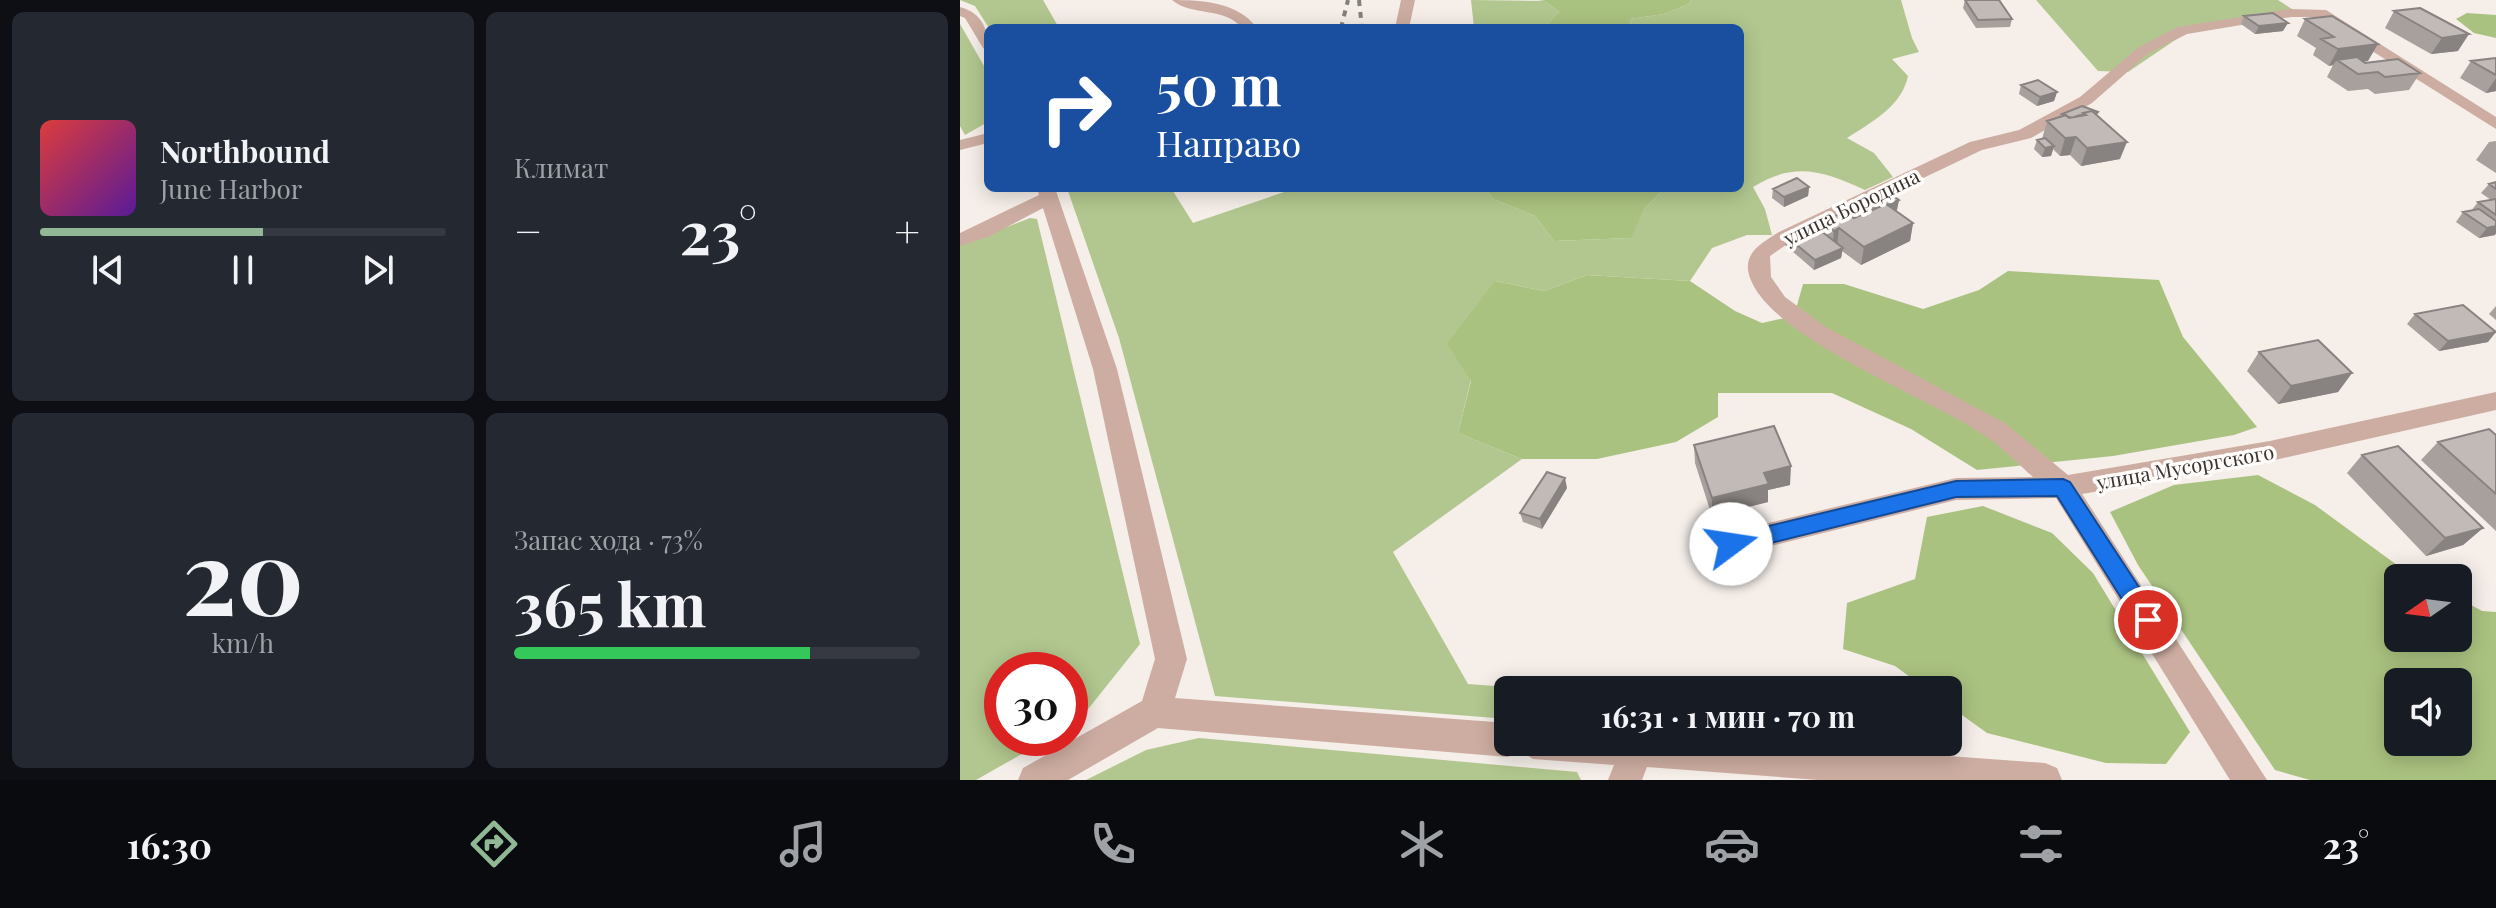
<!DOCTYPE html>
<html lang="ru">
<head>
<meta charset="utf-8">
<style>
  body { margin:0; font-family:"Playfair Display",serif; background:#242831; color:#f1f3f6; height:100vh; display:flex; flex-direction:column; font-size:30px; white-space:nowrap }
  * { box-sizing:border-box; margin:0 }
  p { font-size:26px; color:#9ea1a6 }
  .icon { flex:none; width:44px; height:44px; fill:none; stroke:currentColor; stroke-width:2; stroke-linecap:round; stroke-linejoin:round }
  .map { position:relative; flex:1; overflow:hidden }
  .panel { display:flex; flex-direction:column; gap:12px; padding:12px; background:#0d0f14; width:960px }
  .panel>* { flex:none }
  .guide { position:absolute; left:24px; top:24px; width:760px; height:168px; border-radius:12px; box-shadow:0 4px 20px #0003; background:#1a4fa0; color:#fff; overflow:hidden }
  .needle { width:52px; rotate:256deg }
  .fabs { position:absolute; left:1424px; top:564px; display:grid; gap:16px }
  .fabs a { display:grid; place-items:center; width:88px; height:88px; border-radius:12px; background:#171b24; box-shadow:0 4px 20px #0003; font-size:40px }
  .speed { position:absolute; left:24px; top:652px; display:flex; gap:16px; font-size:40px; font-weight:700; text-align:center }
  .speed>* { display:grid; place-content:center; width:104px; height:104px; border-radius:50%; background:#171b24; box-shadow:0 4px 20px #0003; line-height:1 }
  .speed .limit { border:12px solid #d22; background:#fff; color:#111 }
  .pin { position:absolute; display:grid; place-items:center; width:68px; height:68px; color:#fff; margin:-34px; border:4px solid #fff; border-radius:50%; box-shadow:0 2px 8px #0007 }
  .me { position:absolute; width:88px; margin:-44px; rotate:76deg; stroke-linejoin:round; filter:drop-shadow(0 0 6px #0008) }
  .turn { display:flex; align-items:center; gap:28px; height:168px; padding:0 40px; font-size:36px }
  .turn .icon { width:104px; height:104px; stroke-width:2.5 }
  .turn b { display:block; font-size:56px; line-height:68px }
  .big { font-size:60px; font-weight:700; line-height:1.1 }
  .panel .tile { flex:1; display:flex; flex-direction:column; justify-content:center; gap:12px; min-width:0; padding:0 28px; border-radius:12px; background:#242831 }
  .panel .dial { align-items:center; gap:0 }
  .dial b { font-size:104px; line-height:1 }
  .song { display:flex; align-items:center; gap:24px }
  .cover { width:96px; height:96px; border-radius:12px; background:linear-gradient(135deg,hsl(0 70% 55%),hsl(270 70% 35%)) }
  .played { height:8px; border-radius:4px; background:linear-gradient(90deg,#91b894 55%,#363941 55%) }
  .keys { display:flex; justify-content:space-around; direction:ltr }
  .heat { display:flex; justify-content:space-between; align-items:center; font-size:44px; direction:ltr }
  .charge { height:12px; border-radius:6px; background:linear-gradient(90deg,#34c759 73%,#363941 0) }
  .panel .tiles { flex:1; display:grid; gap:12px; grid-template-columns:repeat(2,1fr) }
  .trip { position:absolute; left:534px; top:676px; width:468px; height:80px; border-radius:12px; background:#171b24; box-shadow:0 4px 20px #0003; font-weight:700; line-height:80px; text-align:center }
  .tabs { display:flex; height:128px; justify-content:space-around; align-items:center; background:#090b0e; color:#9ea1a6 }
  .tabs .icon { width:56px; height:56px }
  .tabs .on { color:#91b894 }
  .tabs b { font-size:36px; color:#f1f3f6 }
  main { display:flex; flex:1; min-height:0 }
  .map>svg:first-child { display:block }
  .green { fill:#b2c78f }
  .forest { fill:#aac280; fill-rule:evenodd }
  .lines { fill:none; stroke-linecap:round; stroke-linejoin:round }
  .minor { fill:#cdada1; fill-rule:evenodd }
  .rail { stroke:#84807c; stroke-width:4; stroke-dasharray:6 6; stroke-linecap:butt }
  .wall { fill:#a7a09d }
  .shaded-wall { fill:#888280 }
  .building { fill:#c2bab7; stroke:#888280; stroke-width:2 }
  .route { fill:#1a73e8; stroke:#114b97; stroke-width:2 }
  .labels { text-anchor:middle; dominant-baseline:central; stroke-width:7; stroke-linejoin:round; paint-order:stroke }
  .street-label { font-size:20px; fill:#373533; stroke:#fffcfa }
</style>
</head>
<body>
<main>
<section class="panel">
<div class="tiles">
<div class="tile">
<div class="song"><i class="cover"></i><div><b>Northbound</b><p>June Harbor</p></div></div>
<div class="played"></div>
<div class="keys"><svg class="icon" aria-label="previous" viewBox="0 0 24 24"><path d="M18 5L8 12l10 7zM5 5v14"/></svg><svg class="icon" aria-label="pause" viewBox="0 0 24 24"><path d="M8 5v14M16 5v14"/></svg><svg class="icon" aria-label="next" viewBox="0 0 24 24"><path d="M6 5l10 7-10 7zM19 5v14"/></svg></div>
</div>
<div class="tile"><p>Климат</p>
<div class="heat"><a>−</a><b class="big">23°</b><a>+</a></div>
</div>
<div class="tile dial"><b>20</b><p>km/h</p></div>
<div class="tile"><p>Запас хода · 73%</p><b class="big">365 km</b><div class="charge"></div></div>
</div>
</section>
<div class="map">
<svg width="1536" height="780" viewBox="0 0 1536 780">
  <rect width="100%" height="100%" fill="#f5eee9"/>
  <!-- green -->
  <path class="green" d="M0 0H83L99 28H29L15 6Z
    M511 0 585 1 599 12 584 28H514Z
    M731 0H941L952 38 959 52 932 59 948 76C942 106 912 122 887 138L914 153 933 177 905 190C863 171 835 161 793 187L805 209 812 235H787L752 248 730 281 627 275 584 291 535 281 498 433 562 459 433 552 508 684 592 690H548V719L255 696 159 338 107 188H211L233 223 336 188H525L533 199 575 216 594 241 670 238 685 208 705 188H780V28H671L670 19 704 14 729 4Z
    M1076 0H1318L1335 11 1359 15 1306 19 1224 34 1168 72 1138 71Z
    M0 24 28 73V122L5 135 0 126Z
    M70 218 77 219 180 644 117 723 110 727V670H42V738H90L16 780H0V245Z
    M239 738 617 772 621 780H126L186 750Z"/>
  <!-- forest -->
  <path class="forest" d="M578 0H731L729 4 704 14 670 19 671 28H584L599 12 585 1Z
    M1507 13 1536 15V38L1514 33 1496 19Z
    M525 188H705L685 208 671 238 594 241 575 216 533 199Z
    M1048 271 1199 280 1223 337 1297 427 1274 435 1153 456 1017 470 951 429 872 393H758V417L716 442 637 459H562L498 433 511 381 487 344 535 281 584 291 627 275 730 281 775 311 802 323 834 316 843 284H884L963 309 1019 290Z
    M1298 475 1355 505 1441 568 1460 578H1438V638H1498V598L1522 611 1536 612V780H1350L1315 770 1178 565 1150 512 1214 485ZM1498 682V742H1438V682Z
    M1023 506 1092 533 1133 573 1230 732 1206 764 1146 763 1027 733 988 705V690H968L935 666 883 649 887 603 955 579 967 517Z"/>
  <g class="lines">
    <!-- minor -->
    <path class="minor" d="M212 0C242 0 278 2 297 28H282C264 6 232 17 212 0Z
      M441 0H455L449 28H435Z
      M0 7C22 13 28 28 28 50L23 48 5 18 0 16Z
      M1330 9 1366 10 1536 117V129L1358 17H1330L1227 34 1189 53 1132 103 1071 138 1022 150 833 240 810 256 811 277 825 297 866 327 1045 423 1108 475 1310 441 1536 392V410L1310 461 1122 494 1307 780H1270L1096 498 996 500 771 556 761 552 757 544 761 536 771 532 996 478 1073 477C1058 464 1043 448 1027 437 972 398 812 339 790 278 781 253 802 243 819 232L1010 142 1059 130 1120 97 1179 47 1218 27Z
      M28 133V143L0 150V140Z
      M77 188H95L157 369 227 659 215 698 548 723V742H799L1085 763 1097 768 1102 780H858L687 767 682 780H648L654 765 573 759 560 751 548 757 198 728 108 780H58L63 768 182 701 195 659 133 369 83 208 28 237 0 246V233L79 195Z"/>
    <!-- rail -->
    <path class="rail" d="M399 0 402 28
      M381 28 388 0"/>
  </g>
  <!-- wall -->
  <path class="wall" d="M1005 0 1052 19 1050 27 1016 28 1003 8Z
    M1460 8 1498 51 1471 54 1425 28 1434 11Z
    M1284 16 1323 31 1295 34 1281 24Z
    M1372 16 1408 61 1403 62 1405 63 1460 73 1449 90 1415 94 1408 89 1388 91 1367 77 1373 65 1369 66 1353 55 1356 48 1337 36 1345 19Z
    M1536 58V91L1526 93 1500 78 1511 61Z
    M1061 85 1097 92 1094 101 1077 106 1059 94Z
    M1138 112 1137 115 1160 159 1121 166 1110 155 1100 156 1093 149 1091 156 1082 157 1074 149 1077 140 1082 139 1087 121 1101 117 1102 114Z
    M1536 141V173L1516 160 1529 142Z
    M1536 182V233L1535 235 1519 238 1496 222 1503 212 1511 211 1518 202 1531 200 1521 193 1529 184Z
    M849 187 848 196 824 207 812 198 813 189Z
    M905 197 939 200 936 210 953 223 950 241 901 265 882 251 881 258 854 270 825 245 826 236 842 239 867 236 868 226 871 225 872 217 894 218 909 211 903 207Z
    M1536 306V320L1529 314Z
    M1455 314 1528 342 1479 351 1447 324Z
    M1299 352 1392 373 1378 392 1318 404 1287 371Z
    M1536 435V531L1461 460 1478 442Z
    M734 445 830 485 808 490V502L752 516 735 463Z
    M1402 455 1523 528 1503 545 1466 556 1387 473Z
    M607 488 582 529 563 522 560 513Z"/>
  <!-- shaded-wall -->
  <path class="shaded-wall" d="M1328 23 1323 31 1295 34 1299 26Z
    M1509 34 1498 51 1471 54 1482 38Z
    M1418 44 1408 61 1383 64 1377 60 1373 65 1369 66 1378 49Z
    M1536 78V91L1526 93Z
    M1097 92 1094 101 1077 106 1080 97Z
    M1116 137 1110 155 1100 156 1105 138Z
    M1167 142 1160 159 1121 166 1127 148Z
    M1094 146 1091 156 1082 157 1085 148Z
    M849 187 848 196 824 207V197Z
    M939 200 937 210 919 218 920 208Z
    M953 223 950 241 901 265 904 247Z
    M1536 226V233L1535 235 1519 238 1527 228Z
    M879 228 877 247 872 249 874 231Z
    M883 248 881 258 854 270 855 260Z
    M1536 332 1528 342 1479 351 1488 341Z
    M1392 373 1378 392 1318 404 1331 386Z
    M831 466 830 485 808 490V502L752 516V498L804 473Z
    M605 478 607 488 582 529 580 519Z
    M1523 528 1503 545 1466 556 1485 538Z"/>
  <!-- building -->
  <path class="building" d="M1005 0H1039L1052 19 1018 20Z
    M1460 8 1509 34 1482 38 1434 11Z
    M1313 13 1328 23 1299 26 1284 16Z
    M1372 16 1418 44 1378 49 1361 39 1374 37 1345 19Z
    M1397 57 1405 63 1438 59 1460 73 1425 77 1418 72 1398 74 1377 60Z
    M1536 58V75L1511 61Z
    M1078 80 1097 92 1080 97 1061 85Z
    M1122 106 1138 112 1136 114 1132 111 1123 113 1122 116 1120 115 1111 118 1102 114Z
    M1132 111 1167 142 1127 148 1116 137 1105 138 1087 121 1106 115 1109 118 1126 115 1123 113Z
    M1085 138 1094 146 1085 148 1077 140Z
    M837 178 849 187 824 197 813 189Z
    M1536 182V189L1529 184Z
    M923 189 939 200 928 205 926 204 919 207 905 197Z
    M1536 199V215L1518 202Z
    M926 204 953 223 904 247 879 228 874 231 868 226 878 222 872 217 885 212 894 218Z
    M1519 209 1536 221V226L1527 228 1503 212Z
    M861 231 883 248 855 260 826 236 833 233 842 239Z
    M1503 305 1536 332 1488 341 1455 314Z
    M1358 340 1392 373 1331 386 1299 352Z
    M814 426 831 466 804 473 809 484 752 498 734 445Z
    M1529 429 1536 435V494L1478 442Z
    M1438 446 1523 528 1485 538 1402 455Z
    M587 472 605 478 580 519 560 513Z"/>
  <!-- route -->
  <path class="route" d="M1103 479 1110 482 1196 613 1199 620 1196 628 1188 631 1180 628 1097 496 996 497 771 553 764 550 761 544 764 537 771 535 996 481Z"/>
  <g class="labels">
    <!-- street labels -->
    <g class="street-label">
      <text transform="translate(891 206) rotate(-26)">улица Бородина</text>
      <text transform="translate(1225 466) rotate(-10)">улица Мусоргского</text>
    </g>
  </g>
</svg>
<div class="fabs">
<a><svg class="needle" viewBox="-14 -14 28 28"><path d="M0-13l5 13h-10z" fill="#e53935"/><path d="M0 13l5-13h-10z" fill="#9ea1a6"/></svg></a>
<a><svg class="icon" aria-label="sound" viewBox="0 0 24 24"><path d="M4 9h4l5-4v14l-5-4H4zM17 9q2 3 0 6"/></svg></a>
</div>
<div class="speed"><div class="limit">30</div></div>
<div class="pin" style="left:1188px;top:620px;background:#d93025"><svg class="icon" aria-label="arrive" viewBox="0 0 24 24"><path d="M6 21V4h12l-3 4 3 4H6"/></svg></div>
<svg class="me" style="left:771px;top:544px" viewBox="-20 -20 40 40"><circle r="19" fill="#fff"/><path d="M0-13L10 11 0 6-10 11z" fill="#1a73e8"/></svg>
<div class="trip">16:31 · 1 мин · 70 m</div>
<div class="guide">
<div class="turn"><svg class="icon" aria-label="right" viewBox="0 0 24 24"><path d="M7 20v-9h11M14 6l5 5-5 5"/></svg><div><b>50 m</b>Направо</div></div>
</div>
</div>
</main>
<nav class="tabs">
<b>16:30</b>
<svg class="icon on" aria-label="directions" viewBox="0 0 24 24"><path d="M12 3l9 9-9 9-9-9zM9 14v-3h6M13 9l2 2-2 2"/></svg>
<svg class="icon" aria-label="music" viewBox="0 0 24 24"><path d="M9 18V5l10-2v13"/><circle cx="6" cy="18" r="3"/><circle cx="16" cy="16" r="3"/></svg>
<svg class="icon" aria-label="phone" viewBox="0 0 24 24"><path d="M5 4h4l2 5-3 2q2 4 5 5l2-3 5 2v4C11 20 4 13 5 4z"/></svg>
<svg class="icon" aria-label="climate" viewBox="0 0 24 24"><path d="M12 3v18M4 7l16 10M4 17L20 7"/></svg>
<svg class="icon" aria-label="car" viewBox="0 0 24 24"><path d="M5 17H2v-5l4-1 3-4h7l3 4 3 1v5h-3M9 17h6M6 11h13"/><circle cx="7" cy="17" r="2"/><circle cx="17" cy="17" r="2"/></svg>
<svg class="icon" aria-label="filters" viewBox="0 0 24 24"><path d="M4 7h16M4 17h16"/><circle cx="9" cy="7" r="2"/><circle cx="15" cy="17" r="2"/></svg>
<b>23°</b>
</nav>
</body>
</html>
